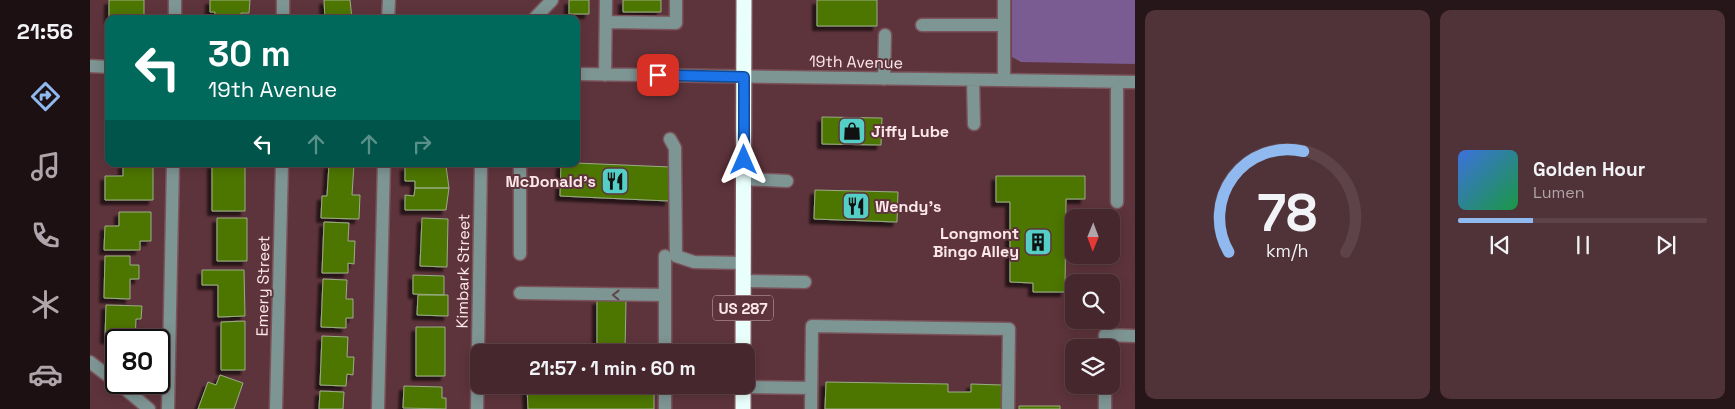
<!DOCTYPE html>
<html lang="en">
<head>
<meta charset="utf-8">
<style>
  body { margin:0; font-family:"Space Grotesk",sans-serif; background:#503339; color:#f1f3f6; height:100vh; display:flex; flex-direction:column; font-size:19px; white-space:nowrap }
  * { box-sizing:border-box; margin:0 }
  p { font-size:16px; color:#b0a5aa }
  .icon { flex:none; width:28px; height:28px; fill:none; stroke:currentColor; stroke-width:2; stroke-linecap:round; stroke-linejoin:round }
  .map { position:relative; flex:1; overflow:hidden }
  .panel { display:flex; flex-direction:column; gap:10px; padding:10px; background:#261519; width:600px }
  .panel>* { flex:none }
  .banner { position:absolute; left:15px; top:15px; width:475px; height:152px; border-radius:10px; box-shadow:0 2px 12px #0003,0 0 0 1px #5e4449; background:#00695c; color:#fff; overflow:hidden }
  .needle { width:32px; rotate:181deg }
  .tools { position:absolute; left:975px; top:209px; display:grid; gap:10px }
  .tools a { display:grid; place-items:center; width:55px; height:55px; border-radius:10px; background:#46272d; box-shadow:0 2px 12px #0003,0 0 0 1px #5e4449; font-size:25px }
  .speed { position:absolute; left:15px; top:329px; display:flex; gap:10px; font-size:25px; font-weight:700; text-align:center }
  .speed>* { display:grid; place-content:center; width:65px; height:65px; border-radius:50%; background:#46272d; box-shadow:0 2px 12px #0003,0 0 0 1px #5e4449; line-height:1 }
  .speed .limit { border:2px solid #111; border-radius:8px; background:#fff; color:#111 }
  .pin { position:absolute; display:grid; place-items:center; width:42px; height:42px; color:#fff; margin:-21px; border-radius:10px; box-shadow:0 2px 8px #0006 }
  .me { position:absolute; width:55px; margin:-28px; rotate:0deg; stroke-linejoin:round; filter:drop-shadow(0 0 4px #0008) }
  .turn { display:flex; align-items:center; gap:18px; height:105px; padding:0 20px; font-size:22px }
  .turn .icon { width:65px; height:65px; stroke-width:2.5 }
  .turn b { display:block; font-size:35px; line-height:42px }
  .lanes { display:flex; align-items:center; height:48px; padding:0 20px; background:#0003; justify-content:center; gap:25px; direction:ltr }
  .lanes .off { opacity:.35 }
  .panel .tile { flex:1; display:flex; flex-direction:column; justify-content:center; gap:8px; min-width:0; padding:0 18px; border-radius:10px; background:#503339 }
  .panel .dial { align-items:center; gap:0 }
  .dial svg { height:130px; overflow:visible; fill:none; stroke:#5e4449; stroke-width:7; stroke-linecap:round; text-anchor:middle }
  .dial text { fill:#f1f3f6; stroke:none }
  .song { display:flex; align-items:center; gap:15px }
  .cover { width:60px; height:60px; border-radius:8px; background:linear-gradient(135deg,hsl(220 70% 55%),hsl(140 70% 35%)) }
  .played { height:5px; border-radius:2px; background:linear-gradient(90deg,#90b9f0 30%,#5e4449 30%) }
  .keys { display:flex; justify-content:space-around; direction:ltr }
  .panel .tiles { flex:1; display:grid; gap:10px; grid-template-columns:repeat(2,1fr) }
  .trip { position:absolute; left:380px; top:344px; width:285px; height:50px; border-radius:10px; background:#46272d; box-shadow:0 2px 12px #0003,0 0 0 1px #5e4449; font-weight:800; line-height:50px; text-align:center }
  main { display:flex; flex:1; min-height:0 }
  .tabs { display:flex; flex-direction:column; width:90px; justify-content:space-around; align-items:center; background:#1c1012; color:#b0a5aa }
  .tabs .icon { width:35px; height:35px }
  .tabs .on { color:#90b9f0 }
  .tabs b { font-size:22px; color:#f1f3f6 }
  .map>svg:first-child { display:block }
  .green { fill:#7a5c92 }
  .building { fill:#4e7601; stroke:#99ad85; filter:url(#shadow) }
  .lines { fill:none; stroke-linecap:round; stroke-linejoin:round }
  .minor-casing { stroke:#7b545b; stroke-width:15 }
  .highway-casing { stroke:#7b545b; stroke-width:18 }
  .minor { stroke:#7d9593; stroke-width:12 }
  .highway { stroke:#e8fffc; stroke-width:15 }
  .oneway { stroke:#634349 }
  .route-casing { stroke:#114b97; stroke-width:12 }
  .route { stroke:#1a73e8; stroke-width:9 }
  .labels { text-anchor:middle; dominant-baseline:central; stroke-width:4; stroke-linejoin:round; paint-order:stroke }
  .shield { fill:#5e343c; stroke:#cdb1b6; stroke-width:1 }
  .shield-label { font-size:15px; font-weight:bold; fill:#fde7ea }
  .street-label { font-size:16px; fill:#fde7ea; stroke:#5e343c }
  .poi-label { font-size:16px; font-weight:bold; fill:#fde7ea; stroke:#5e343c; text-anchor:start }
</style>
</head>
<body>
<main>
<nav class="tabs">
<b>21:56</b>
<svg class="icon on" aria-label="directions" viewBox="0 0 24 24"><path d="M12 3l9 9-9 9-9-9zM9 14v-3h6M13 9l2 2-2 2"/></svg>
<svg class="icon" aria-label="music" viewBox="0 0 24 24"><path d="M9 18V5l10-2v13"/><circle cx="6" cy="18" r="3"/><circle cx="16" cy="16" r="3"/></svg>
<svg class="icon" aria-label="phone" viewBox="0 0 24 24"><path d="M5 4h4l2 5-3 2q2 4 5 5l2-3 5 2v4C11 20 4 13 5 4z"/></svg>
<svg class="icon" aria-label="climate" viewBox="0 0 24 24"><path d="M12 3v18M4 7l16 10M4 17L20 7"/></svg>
<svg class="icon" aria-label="car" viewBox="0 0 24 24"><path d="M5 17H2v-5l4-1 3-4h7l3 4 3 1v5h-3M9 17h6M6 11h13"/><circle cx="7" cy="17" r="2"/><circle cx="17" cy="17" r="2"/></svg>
</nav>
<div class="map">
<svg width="1045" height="409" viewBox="0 0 1045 409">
  <defs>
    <filter id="shadow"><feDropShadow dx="-4.5" dy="4.5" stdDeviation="1" flood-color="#0009"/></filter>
  </defs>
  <rect width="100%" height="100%" fill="#5e343c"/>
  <!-- green -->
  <path class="green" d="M922 0H1045V64L931 62 922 57Z"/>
  <!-- building -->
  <path class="building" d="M19 0H54V19H19Z
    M120 0H160L159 13H151V19H125V12H120Z
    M234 0H260L262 19H235Z
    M479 0H499V14H479Z
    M533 0H571V12H533Z
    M727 0H787V26H727Z
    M732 117 792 118 791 145 732 144Z
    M486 163 580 167 579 201 470 196 471 164Z
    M33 164H63V200H15V176H33Z
    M122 164H155V211H122Z
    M239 164H264L262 195H270L269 219 231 218 232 196H237Z
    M315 166H356L359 188H325V181H315Z
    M906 176H995V199H976L975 292H943V283L920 282V202H906Z
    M325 188H359L356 210H315V195L324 196Z
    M725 190 808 192 807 222 724 219Z
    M29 212H61V241H50V250H14L15 226H29Z
    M127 218H157V261H127Z
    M332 218 358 219 357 267 330 266Z
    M234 222 259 223 258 241H265L264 264 258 263V273H232Z
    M15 256H40V265H49V279H40V299L14 298Z
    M112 270H154L155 316 128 317V285H112Z
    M323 275 354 276V295L323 294Z
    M233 279 257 280 256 299H263V318H256V328L231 327Z
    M328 295H358V316L327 315Z
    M507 300 536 301 535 350H507Z
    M16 305 52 306 51 319H46L45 340 15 339Z
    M155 321V370H131V322Z
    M326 327H355V376H326Z
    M232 336 258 337 257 357H264L263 375 257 374 256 386 230 385Z
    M130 375 153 383 144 409H108L118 382 126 385Z
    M736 382 858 384V392H881V384L912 385V409H735Z
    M314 386 352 387V398H356V409L313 408Z
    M437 387 564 388V409H438Z
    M230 391 254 392 253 409H229Z
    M929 406H970V409H929Z"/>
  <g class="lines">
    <!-- minor casing -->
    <g class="minor-casing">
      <path id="minor" d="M85 0V19
        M193 0V19
        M914 0V80
        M298 19 299 0
        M444 19 462 0
        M516 22 586 23V0
        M832 25H914
        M0 66 19 67
        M486 74 1045 82
        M515 75 516 0
        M794 79 795 35
        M883 80 884 124
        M580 139 585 148 586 256 604 262 653 263
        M654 179 697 181
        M1027 202V82
        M430 254V164
        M575 256V352
        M653 281 715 282
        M430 293 575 295
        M1015 348V335L1045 336
        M0 362 26 382
        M27 382 59 409
        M575 385V409
        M1015 385V409
        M653 387 721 388
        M78 409 83 164
        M186 409 192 164
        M288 409 294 164
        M387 409 391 164
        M721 409 722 326 919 329 918 409"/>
    </g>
    <!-- highway casing -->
    <g class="highway-casing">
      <path id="highway" d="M653 352 654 0
        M653 409V385"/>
    </g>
    <!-- minor -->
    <use href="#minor" class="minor"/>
    <!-- highway -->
    <use href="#highway" class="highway"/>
  </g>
  <!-- one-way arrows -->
  <defs><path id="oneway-chevron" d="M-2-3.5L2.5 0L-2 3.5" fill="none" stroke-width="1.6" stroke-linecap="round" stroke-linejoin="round" transform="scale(1.25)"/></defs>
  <use class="oneway" href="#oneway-chevron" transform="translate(526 295) rotate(-179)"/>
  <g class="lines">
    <!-- route casing -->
    <g class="route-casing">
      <path id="route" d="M568 75 654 77V160"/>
    </g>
    <!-- route -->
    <use href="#route" class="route"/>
  </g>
  <!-- icons -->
  <defs>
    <g id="shop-square" transform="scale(1.4375)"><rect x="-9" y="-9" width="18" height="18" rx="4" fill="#55cec5" stroke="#5e343c"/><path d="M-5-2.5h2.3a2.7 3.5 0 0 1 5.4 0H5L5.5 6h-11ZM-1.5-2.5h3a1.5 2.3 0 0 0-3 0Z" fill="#111"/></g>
    <g id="restaurant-square" transform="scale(1.4375)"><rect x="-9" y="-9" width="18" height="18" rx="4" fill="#55cec5" stroke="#5e343c"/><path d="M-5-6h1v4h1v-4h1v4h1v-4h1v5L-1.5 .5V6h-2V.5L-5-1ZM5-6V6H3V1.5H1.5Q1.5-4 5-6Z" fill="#111"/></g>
    <g id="building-square" transform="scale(1.4375)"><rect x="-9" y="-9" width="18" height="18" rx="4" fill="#55cec5" stroke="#5e343c"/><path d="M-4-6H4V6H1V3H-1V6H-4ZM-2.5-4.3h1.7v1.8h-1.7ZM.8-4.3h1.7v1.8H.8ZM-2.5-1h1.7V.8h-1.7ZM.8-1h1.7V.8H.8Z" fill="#111"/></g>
  </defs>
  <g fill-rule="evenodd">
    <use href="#shop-square" x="762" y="131"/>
    <use href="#restaurant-square" x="525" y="181"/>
    <use href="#restaurant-square" x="766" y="206"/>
    <use href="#building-square" x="948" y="242"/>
  </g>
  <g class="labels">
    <!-- shield labels -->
    <rect class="shield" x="623" y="295.5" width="60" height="25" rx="4"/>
    <g class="shield-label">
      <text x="653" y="308">US 287</text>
    </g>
    <!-- street labels -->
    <g class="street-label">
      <text transform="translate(766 62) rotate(1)">19th Avenue</text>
      <text transform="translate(373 271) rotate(-89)">Kimbark Street</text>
      <text transform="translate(173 286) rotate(-89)">Emery Street</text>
    </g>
    <!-- poi labels -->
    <g class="poi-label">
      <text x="781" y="131">Jiffy Lube</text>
      <text x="506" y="181" text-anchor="end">McDonald's</text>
      <text x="785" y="206">Wendy's</text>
      <text x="929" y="233" text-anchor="end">Longmont<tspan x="929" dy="18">Bingo Alley</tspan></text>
    </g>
  </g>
</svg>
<div class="tools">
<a><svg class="needle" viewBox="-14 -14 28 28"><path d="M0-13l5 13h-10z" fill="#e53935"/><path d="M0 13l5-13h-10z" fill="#b0a5aa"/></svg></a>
<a><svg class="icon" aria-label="search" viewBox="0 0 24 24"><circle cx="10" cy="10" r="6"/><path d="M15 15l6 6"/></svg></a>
<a><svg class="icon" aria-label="layers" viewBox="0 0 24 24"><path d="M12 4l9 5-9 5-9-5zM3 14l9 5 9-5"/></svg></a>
</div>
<div class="speed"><div class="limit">80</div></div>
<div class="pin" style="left:568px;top:75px;background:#d93025"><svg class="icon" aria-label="arrive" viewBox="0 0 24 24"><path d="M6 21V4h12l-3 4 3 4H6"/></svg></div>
<svg class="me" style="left:654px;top:160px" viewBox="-20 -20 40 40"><path d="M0-17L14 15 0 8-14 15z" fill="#1a73e8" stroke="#fff" stroke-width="4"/></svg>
<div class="trip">21:57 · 1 min · 60 m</div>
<div class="banner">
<div class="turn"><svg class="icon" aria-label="left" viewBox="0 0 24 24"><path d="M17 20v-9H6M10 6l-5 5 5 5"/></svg><div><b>30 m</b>19th Avenue</div></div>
<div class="lanes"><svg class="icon" aria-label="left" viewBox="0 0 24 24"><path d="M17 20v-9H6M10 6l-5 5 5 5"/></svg><svg class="icon off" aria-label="ahead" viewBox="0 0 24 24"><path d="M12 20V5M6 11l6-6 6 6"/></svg><svg class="icon off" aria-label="ahead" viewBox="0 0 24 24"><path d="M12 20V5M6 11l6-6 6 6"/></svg><svg class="icon off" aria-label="right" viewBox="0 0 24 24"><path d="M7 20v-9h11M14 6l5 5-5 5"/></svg></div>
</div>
</div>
<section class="panel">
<div class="tiles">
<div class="tile dial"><svg viewBox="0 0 100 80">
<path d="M14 69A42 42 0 1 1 86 69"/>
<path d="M14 69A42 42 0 0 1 60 7" stroke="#90b9f0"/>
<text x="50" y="56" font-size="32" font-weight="700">78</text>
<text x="50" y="72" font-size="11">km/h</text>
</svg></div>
<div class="tile">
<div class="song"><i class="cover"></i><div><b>Golden Hour</b><p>Lumen</p></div></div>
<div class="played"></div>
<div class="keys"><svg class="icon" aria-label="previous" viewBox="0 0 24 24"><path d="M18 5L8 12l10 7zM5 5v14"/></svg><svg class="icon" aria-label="pause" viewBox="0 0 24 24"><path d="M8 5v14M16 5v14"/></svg><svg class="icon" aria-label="next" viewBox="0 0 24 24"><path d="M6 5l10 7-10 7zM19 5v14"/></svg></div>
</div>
</div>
</section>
</main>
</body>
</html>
